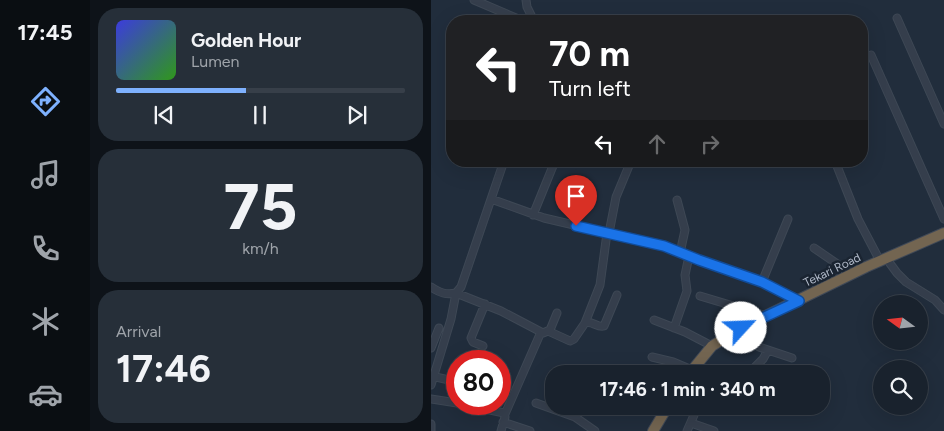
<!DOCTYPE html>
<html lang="en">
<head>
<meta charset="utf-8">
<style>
  body { margin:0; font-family:Figtree,sans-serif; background:#262f39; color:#f1f3f6; height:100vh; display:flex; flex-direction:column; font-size:19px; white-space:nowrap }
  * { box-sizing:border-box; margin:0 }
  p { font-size:16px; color:#9fa4aa }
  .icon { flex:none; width:28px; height:28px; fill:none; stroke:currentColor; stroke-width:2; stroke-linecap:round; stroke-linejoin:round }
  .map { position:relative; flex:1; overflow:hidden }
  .drawer { display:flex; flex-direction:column; gap:8px; padding:8px; background:#0e1319; width:341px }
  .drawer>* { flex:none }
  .banner { position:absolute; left:15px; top:15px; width:422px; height:152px; border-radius:20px; box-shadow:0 5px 20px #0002,0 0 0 1px #373f49; background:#202124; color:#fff; overflow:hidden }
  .needle { width:32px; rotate:285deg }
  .controls { position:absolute; left:442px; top:295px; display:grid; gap:10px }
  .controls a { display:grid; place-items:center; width:55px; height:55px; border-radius:50%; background:#19222d; box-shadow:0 5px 20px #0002,0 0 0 1px #373f49; font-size:25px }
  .speed { position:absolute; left:15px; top:350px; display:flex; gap:10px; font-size:25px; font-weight:700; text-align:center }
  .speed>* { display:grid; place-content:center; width:65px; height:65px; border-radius:50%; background:#19222d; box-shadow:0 5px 20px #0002,0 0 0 1px #373f49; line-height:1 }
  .speed .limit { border:8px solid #d22; background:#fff; color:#111 }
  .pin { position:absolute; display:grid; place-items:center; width:42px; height:42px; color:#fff; margin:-51px -21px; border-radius:50% 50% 50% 0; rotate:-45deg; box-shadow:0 0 5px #0007 }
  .pin .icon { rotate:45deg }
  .me { position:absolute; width:55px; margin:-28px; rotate:65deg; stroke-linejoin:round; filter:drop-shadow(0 0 4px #0008) }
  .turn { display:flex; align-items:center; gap:18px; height:105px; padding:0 20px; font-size:22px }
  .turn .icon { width:65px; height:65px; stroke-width:2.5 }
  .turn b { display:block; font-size:35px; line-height:42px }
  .lanes { display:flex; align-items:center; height:48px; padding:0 20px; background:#0003; justify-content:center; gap:25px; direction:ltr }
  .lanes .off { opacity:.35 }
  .big { font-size:38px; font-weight:700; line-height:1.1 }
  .drawer .card { flex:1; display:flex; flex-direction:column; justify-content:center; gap:8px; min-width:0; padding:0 18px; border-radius:20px; background:#262f39 }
  .drawer .dial { align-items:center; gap:0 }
  .dial b { font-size:65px; line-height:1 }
  .song { display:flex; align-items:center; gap:15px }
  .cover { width:60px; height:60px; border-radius:8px; background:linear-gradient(135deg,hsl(240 70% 55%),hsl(110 70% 35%)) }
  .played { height:5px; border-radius:2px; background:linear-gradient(90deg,#7eb1fe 45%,#373f49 45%) }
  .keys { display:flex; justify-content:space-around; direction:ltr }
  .trip { position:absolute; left:114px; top:365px; width:285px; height:50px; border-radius:20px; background:#19222d; box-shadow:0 5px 20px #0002,0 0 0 1px #373f49; font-weight:700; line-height:50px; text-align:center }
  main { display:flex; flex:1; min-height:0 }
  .menu { display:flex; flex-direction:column; width:90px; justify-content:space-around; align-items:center; background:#0a0e12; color:#9fa4aa }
  .menu .icon { width:35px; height:35px }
  .menu .selected { color:#7eb1fe }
  .menu b { font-size:22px; color:#f1f3f6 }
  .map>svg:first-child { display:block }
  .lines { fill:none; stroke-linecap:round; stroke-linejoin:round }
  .minor-casing { stroke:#3e4855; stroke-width:9 }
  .highway-casing { stroke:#404957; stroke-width:12 }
  .minor { stroke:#353e4c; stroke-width:7 }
  .highway { stroke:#736551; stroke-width:10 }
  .route-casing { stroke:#114b97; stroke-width:12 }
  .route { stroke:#1a73e8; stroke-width:9 }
  .labels { text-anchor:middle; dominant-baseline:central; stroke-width:5; stroke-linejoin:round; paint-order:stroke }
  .street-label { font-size:12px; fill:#b0b9c8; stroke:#1a2431 }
</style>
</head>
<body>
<main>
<nav class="menu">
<b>17:45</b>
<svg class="icon selected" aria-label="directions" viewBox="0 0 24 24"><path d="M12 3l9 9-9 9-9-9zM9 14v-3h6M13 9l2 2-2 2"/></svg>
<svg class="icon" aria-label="music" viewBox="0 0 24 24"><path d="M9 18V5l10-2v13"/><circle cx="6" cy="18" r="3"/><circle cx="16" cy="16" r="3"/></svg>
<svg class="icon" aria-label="phone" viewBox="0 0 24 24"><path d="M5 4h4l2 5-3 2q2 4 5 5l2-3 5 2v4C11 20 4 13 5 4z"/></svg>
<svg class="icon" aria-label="climate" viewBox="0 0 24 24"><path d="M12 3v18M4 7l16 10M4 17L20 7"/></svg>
<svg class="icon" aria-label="car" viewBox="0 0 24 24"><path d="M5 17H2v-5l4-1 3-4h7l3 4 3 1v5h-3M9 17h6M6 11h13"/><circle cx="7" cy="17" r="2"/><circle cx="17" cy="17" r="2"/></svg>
</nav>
<section class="drawer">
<div class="card">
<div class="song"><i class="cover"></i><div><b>Golden Hour</b><p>Lumen</p></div></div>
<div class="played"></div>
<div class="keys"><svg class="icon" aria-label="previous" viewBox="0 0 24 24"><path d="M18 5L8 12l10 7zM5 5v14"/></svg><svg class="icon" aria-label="pause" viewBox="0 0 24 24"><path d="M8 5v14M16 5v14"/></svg><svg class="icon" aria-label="next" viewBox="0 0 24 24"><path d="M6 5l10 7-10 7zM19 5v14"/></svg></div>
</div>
<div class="card dial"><b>75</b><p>km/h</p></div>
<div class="card"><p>Arrival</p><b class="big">17:46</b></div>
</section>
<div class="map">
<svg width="513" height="431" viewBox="0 0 513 431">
  <rect width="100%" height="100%" fill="#212d3c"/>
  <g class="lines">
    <!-- minor casing -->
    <g class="minor-casing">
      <path id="minor" d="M43 0 92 21
        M95 0 96 7 103 21
        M466 18 513 124
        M440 55 513 219
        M404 161 427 219 449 261
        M60 199 113 218 233 246 268 260 331 282 368 301
        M246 200 254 230 249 253
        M102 215 124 161
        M178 233 185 197 200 161
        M383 248 421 274
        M455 258 466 273 475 282 504 300 513 310
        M331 282 357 219
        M0 287C9 293 15 295 25 293L30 287 73 161
        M269 296 336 316
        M223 320 254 332 281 346
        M154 323 169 285 176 233
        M243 328 256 291 254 275 258 256
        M117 331 139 341 143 339 154 323C161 320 166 328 173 326L186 295
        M305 331 328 347 361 358
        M52 346 42 342 40 338 54 304
        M0 348 8 328
        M221 357 242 362 261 370
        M317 374 332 359 337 350
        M0 376 18 380 25 371
        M0 385 20 319 25 293 70 311 112 333 119 330 126 313
        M0 399 26 403
        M105 403 144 417 164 431
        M31 404 73 413 74 417 70 431
        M74 414 110 332
        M72 422 99 431
        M260 423 283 431
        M0 424V431
        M256 431 267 406"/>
    </g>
    <!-- highway casing -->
    <g class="highway-casing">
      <path id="highway" d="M258 374 281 346 310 328 435 267 513 233
        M222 431 237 406"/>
    </g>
    <!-- minor -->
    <use href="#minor" class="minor"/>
    <!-- highway -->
    <use href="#highway" class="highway"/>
  </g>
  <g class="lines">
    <!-- route casing -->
    <g class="route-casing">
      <path id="route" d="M145 226 233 246 268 260 331 282 368 301 310 328"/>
    </g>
    <!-- route -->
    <use href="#route" class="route"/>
  </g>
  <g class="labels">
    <!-- street labels -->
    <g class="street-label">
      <text transform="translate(401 270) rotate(-26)">Tekari Road</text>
    </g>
  </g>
</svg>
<div class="controls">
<a><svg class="needle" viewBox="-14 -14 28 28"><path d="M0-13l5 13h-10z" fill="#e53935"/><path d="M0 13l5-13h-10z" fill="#9fa4aa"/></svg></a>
<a><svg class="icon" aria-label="search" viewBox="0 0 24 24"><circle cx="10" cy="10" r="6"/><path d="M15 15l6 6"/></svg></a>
</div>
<div class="speed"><div class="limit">80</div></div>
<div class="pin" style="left:145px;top:226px;background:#d93025"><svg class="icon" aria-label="arrive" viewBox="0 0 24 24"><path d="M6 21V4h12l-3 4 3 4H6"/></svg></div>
<svg class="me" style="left:310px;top:328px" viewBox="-20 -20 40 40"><circle r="19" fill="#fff"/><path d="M0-13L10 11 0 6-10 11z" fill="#1a73e8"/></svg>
<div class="trip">17:46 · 1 min · 340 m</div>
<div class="banner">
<div class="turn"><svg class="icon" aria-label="left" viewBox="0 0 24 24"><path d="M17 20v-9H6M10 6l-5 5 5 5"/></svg><div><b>70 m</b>Turn left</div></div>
<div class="lanes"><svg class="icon" aria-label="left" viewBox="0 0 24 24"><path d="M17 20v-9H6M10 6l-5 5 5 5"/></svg><svg class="icon off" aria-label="ahead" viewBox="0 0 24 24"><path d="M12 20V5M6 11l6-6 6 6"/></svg><svg class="icon off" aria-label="right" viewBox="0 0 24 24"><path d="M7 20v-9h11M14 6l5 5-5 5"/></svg></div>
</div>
</div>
</main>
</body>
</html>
